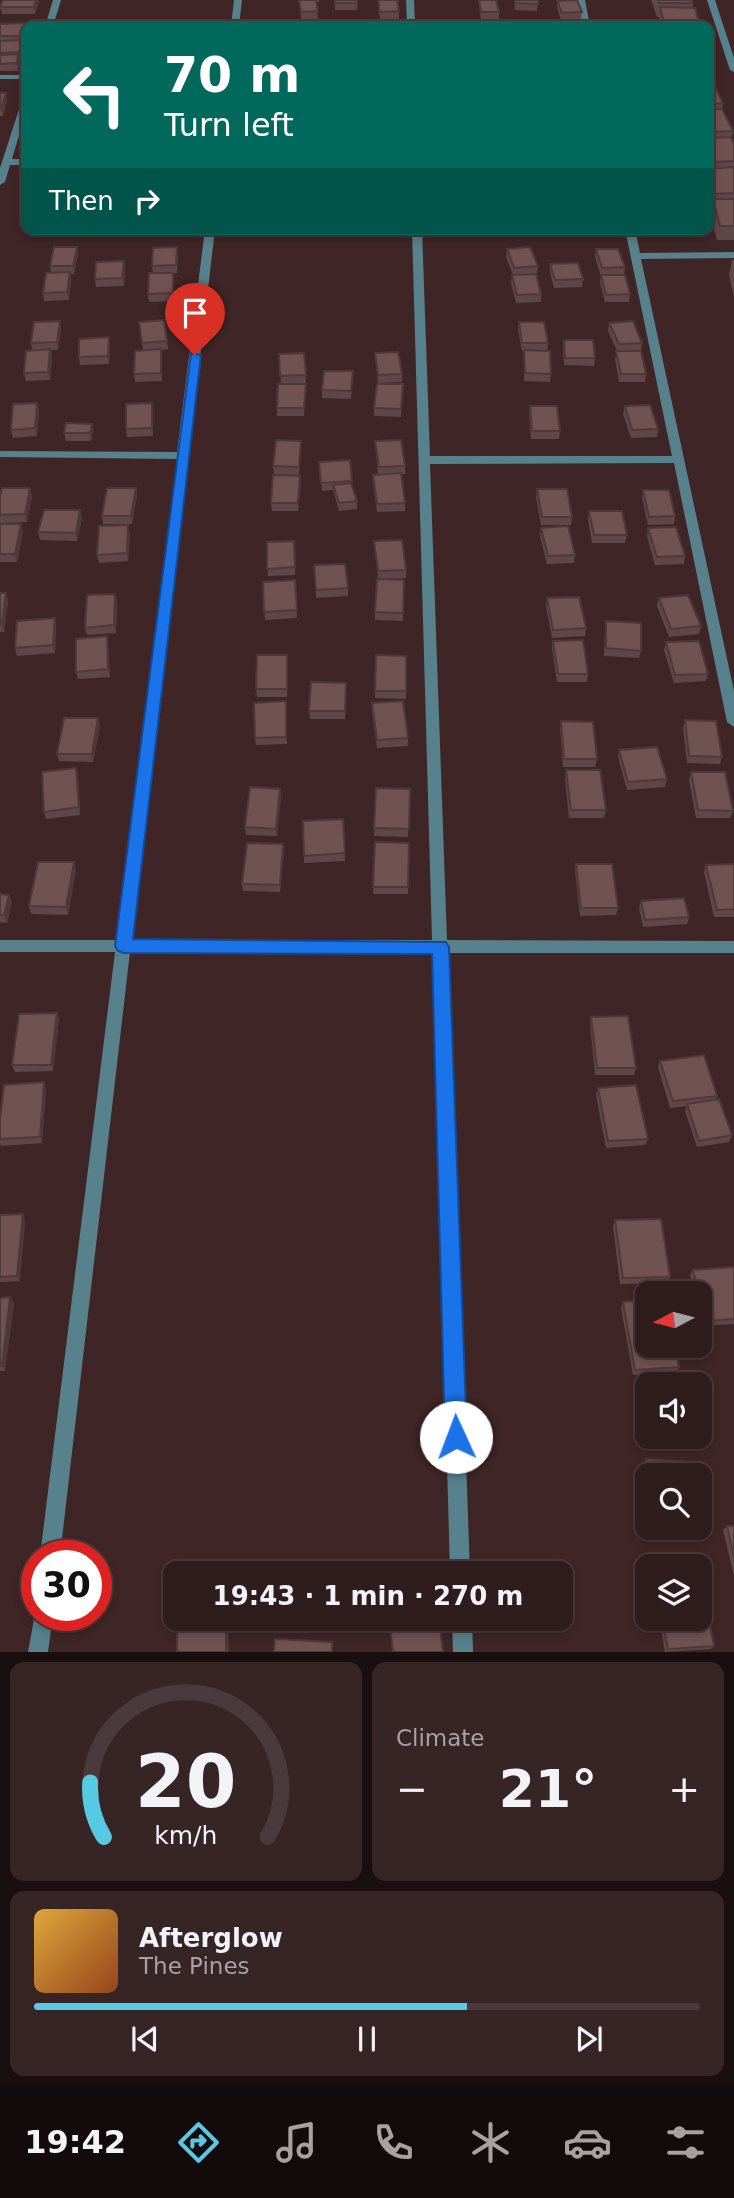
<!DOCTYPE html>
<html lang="en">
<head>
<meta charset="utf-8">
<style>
  body { margin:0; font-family:"DejaVu Sans",sans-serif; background:#372525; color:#f1f3f6; height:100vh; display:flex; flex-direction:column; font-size:26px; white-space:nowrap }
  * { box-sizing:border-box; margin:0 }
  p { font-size:23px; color:#a7a1a3 }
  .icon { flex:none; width:38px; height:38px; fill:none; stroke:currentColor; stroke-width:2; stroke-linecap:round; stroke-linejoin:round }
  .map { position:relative; height:1652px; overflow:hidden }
  .drawer { display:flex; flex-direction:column; gap:10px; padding:10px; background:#1a0f0f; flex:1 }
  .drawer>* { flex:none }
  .guide { position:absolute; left:21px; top:21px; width:693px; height:214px; border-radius:14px; box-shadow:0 4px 10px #0003,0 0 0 2px #4a3a3b; background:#00695c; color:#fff; overflow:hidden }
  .needle { width:46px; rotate:263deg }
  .fabs { position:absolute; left:635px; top:1281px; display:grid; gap:14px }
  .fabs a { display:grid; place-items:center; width:77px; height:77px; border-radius:14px; background:#2f1c1c; box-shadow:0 4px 10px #0003,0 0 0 2px #4a3a3b; font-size:35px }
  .speed { position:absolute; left:21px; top:1540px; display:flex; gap:14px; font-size:35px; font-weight:700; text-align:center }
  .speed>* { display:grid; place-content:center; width:91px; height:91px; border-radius:50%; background:#2f1c1c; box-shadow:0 4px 10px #0003,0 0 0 2px #4a3a3b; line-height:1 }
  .speed .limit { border:10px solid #d22; background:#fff; color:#111 }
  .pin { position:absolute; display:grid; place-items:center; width:60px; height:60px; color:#fff; margin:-72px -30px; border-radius:50% 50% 50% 0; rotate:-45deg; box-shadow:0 0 7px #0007 }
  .pin .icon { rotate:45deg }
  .me { position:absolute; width:77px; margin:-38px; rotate:358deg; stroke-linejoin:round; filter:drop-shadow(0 0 5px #0008) }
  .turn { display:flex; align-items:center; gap:24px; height:147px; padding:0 28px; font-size:32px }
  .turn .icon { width:91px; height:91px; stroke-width:2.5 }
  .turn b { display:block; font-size:49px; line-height:60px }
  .then { display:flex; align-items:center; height:66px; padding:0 28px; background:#0003; gap:14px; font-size:26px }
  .big { font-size:52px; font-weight:700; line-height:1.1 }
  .drawer .widget { flex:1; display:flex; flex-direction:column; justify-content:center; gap:10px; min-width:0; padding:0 24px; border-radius:14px; background:#372525 }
  .drawer .dial { align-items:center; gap:0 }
  .dial svg { height:182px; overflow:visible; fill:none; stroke:#4a3a3b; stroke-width:7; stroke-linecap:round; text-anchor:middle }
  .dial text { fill:#f1f3f6; stroke:none }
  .song { display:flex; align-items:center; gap:21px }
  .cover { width:84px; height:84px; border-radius:10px; background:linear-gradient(135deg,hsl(40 70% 55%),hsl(20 70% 35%)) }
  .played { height:7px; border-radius:4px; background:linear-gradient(90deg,#58c9e3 65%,#4a3a3b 65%) }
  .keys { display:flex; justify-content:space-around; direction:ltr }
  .heat { display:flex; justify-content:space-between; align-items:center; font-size:38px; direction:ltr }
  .drawer .tiles { flex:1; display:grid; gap:10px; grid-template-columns:1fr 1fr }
  .widget:last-child { grid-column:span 2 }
  .trip { position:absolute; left:163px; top:1561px; width:410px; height:70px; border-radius:14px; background:#2f1c1c; box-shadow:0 4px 10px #0003,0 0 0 2px #4a3a3b; font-weight:700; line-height:70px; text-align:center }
  .menu { display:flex; height:112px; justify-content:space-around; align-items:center; background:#130b0b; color:#a7a1a3 }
  .menu .icon { width:49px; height:49px }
  .menu .selected { color:#58c9e3 }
  .menu b { font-size:32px; color:#f1f3f6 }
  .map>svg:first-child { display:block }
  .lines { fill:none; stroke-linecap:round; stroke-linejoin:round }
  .street { fill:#57818c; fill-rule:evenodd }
  .wall { fill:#604747 }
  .shaded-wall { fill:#4e3939 }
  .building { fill:#705252; stroke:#4e3939; stroke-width:2 }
  .route { fill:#1a73e8; stroke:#114b97; stroke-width:2 }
</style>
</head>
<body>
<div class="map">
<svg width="734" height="1652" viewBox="0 0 734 1652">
  <rect width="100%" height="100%" fill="#3f2526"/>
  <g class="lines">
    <!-- street -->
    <path class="street" d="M53 0H61L53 26H45Z
      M234 0H242L239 26H231Z
      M406 0H414L415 26H407Z
      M577 0H585L590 26H582Z
      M707 0H715L734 58V72L730 70Z
      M0 75H26V79H0Z
      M23 97H26V112L12 159H26V165H10L5 182 0 185V168Z
      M205 229H215L132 940H432L412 229H422L430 456H672L625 229H635L640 253 734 252V258L641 259 734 691V727L727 722 674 463 430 464 447 940 734 941V953H448L470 1573H450L433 953 130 952 60 1556H40L115 952H0V940H117L177 459 0 457V451L177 452Z
      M36 1608 37 1615H53L48 1652H28Z
      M452 1619H472L473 1652H453Z"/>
  </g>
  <!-- wall -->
  <path class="wall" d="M299 0H319V2H316L318 19H301Z
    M335 0H358L357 10H335Z
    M378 0H399V2H397L399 11V19H380L378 7Z
    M478 0H497L499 12V19H481Z
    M515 0H538L537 11 515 10Z
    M558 0H577L582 12 581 19 561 20 557 8Z
    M651 0H692L693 3V8L700 26H659V17H657Z
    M39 2 35 14H2L0 7Z
    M28 23 29 26H26V43H23V48L22 60H19L18 71H0V24Z
    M709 59 715 76 714 84 723 103 722 109 733 131 732 139 734 161V240H717L710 214 711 209 709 206Z
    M0 93 7 101 3 116H0Z
    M158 229H183L158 230Z
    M506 229H533V231L507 232Z
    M591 229H615V231L592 232Z
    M77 247 78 254 74 274H70L71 280 69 300 44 301 43 293 51 273 50 266Z
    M507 249 538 266 537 274H535L541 294V302L516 303 511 283 512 275H513L506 257Z
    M596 249 625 267 624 275 630 294 629 302H605L600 283 601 276 595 257Z
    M178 255 177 273H173L174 301 149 302 148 294 153 273 152 266Z
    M732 260H734V297L729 275Z
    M124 261 125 269 124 286 96 287 95 279Z
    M550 264 583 279 582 287 554 288 550 272Z
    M164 320 168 349 161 350 162 381 135 382 134 374 143 350 139 322Z
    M519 322 548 343 547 351 551 374 550 382 524 381V351H522L518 330Z
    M609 323 642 343 641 351H630L646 374 645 382H619L615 359 617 351 608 331Z
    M61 329 58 350H51L52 357 50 380 26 381 24 373 32 350 31 343Z
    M564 340 595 358 594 366 564 365 563 348Z
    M110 345 109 364 80 365 79 357Z
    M304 353 306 383 283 384H306L304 416H277V408L281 384 279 354Z
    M375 353 402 374V382L378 383Z
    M353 379 351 399 322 398V390Z
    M403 384 401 417 374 416V408Z
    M37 403 39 411 37 436 13 438 11 430Z
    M152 403 153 436 127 437 126 429Z
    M530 406 560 431 559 439H531L529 414Z
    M625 406 658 429 657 437 631 438 623 414Z
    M92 424 93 431 91 441H66L64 433Z
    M301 441 299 475 274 474 273 466Z
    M375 441 405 466V474H401L405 503V511L377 512 373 483V475L378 474Z
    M319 462 352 481V486L357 501V509L339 511 333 490 322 491Z
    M300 476 298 511H272L271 503Z
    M30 488 32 496 27 522 0 523V496Z
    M136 488 137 496 132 524H103L102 516Z
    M537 489 572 517 571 525H541L536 497Z
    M643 490 675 516 674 524 648 525 642 498Z
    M589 511 627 535 625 543H592L588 519Z
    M82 518 77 541 40 540 38 532Z
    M0 524 23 532 17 562H0Z
    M541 528 575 555 574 563 547 564 540 536Z
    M648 528 685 556 684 564 655 565 647 536Z
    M130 533 128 561 99 563 97 555Z
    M294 541 295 575 268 576 267 542Z
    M374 541 406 570V578L378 579Z
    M314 565 348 588V596L316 598Z
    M295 580 297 618 265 620 263 582Z
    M404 580 403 621 375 620V612Z
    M0 593H6L8 601 4 632H0Z
    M115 594 117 601 116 633 87 635 85 628Z
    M547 598 586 628 585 636 552 638 546 606Z
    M659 598 701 626 699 634 669 637 657 606Z
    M55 618 56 626 55 653 17 656 15 648Z
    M606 621 641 651 639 658 604 656 605 629Z
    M553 641 588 674 587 682H557L552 648Z
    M666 642 708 674 706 681 674 683 664 650Z
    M108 644 110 677 78 679 76 672Z
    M376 655 406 656V699L375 698Z
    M288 663 287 697H257L256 689Z
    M346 683 345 719H310L309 711Z
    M286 701 287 744 256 745 255 738Z
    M372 703 408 738V746L377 748 372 711Z
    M98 718 100 726 93 762 59 761 57 754Z
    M685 720 722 757 720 764 687 763 683 728Z
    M561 721 597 759 595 767H563L560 728Z
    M619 750 667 779 665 787 627 790 618 757Z
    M76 768 78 776 80 815 46 819 44 812Z
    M566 770 606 810 604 818H569L565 778Z
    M691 772 733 811 730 818H696L689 780Z
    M376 788 410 789 408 837 374 836Z
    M280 789 281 796 277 836 246 835 245 827Z
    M343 819 345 861 304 863 303 821Z
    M375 842 409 843 408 894H373Z
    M283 844 284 851 280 892 243 891 242 884Z
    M576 864 618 908 616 915 580 916 575 871Z
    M734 864V917H714L704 872 706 865Z
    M76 870 68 915 31 914 29 906Z
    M0 894 12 902 7 923 0 922Z
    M641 901 689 917 687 924 643 927 639 908Z
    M57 1013 59 1020 53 1071 15 1072 12 1065Z
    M591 1017 636 1068 634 1075H595L590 1024Z
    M660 1061 717 1096 716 1100 732 1135 729 1142 697 1147 685 1111 687 1106 670 1108 658 1067Z
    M44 1082 46 1088 42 1143 1 1146 0 1143V1120Z
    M598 1088 648 1139 645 1145 606 1148 596 1095Z
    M0 1215 25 1220 20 1281 0 1282Z
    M615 1220 670 1277 668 1283 620 1284 613 1226Z
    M734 1267V1324L701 1326 700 1293H694L690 1275 693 1270Z
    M0 1298 14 1303 5 1371H0Z
    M623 1302 679 1367 677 1372 633 1375 621 1308Z
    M646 1459 648 1475V1517L643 1464Z
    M727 1526H734V1576L723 1530Z
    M648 1528H696L697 1536 693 1540 649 1537Z
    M659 1619H700L714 1646 711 1649 665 1652Z"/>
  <!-- shaded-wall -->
  <path class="shaded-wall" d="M36 0H39V2L35 14 34 7Z
    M22 40 23 48 22 60 20 52Z
    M18 54 19 61 18 71 17 63Z
    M6 93 7 101 3 116 1 109Z
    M77 247 78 254 74 274 73 266Z
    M124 261 125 269 124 286 122 278Z
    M70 272 71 280 69 300 67 292Z
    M60 321 61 329 58 350 57 342Z
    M109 337 110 345 109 364 108 356Z
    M50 349 52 357 50 380 48 372Z
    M37 403 39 411 37 436 35 428Z
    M92 424 93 431 91 441 90 433Z
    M300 476 301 484 298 511V503Z
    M30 488 32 496 27 522 25 514Z
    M136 488 137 496 132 524 131 516Z
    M80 510 82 518 77 541 76 533Z
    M21 524 23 532 17 562 15 554Z
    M128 525 130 533 128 561 127 553Z
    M6 593 8 601 4 632 2 624Z
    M115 594 117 601 116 633 114 625Z
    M55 618 56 626 55 653 53 645Z
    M107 636 108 644 110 677 108 669Z
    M98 718 100 726 93 762 92 754Z
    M76 768 78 776 80 815 79 807Z
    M280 789 281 796 277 836 276 829Z
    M283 844 284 851 280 892V885Z
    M74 862 76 870 68 915 66 907Z
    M9 895 12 902 7 923 4 915Z
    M57 1013 59 1020 53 1071 51 1065Z
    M44 1082 46 1088 42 1143 40 1137Z
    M23 1214 25 1220 20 1281 17 1276Z
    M10 1297 14 1303 5 1371 2 1366Z
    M226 1619H228L229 1652H226Z"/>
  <!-- building -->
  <path class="building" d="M3 0H36L34 7H0Z
    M299 0H316L318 11 301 12Z
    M335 0H357V3H335Z
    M378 0H397L399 11 380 12Z
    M479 0H496L499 12H481Z
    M515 0H538V4L515 3Z
    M577 0 582 12 562 13 557 1Z
    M658 0H692L693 3H659Z
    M660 7 695 8 700 26H665Z
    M28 23V26H26V36H0V24Z
    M112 23H131V26H111Z
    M196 23 216 24 215 26H195Z
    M22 40 20 52 0 53V41Z
    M18 54 17 63 0 64V55Z
    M709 59 715 76 709 77Z
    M709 81H712L723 103 709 104Z
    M0 93H6L1 109H0Z
    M709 109H722L733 131 709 132Z
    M731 137 734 144V161L709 162V138Z
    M734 167V193L713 194 709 185V169Z
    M713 199H734V226H720Z
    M54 247H77L73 266H50Z
    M177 247 176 265 152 266 153 248Z
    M530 247 538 266 514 268 507 249Z
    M596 249H618L625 267 602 268Z
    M124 261 122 278 95 279 96 262Z
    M578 263 583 279 555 280 550 264Z
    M70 272 67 292 43 293 46 273Z
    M149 273H173V293L148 294Z
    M536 274 541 294 517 295 512 275Z
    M601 275H625L630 294 606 295Z
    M164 320 167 341 142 343 139 322Z
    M60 321 57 342 31 343 34 322Z
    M633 321 642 343 619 344 609 323Z
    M519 322H544L548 343H522Z
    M109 337 108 356 79 357V339Z
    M564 340H593L595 358H565Z
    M50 349 48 372 24 373 26 351Z
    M161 349V373L134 374 135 351Z
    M524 350 550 351 551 374 525 373Z
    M616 351H641L646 374H621Z
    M398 352 402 374 378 375 375 353Z
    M304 353 306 375 280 376 279 354Z
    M324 371H353L351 391 322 390Z
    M278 384H306L304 408H277Z
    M377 384H403L401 409 374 408Z
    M37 403 35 428 11 430 13 404Z
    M152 403V428L126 429V404Z
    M650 405 658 429 632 430 625 406Z
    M530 406H557L560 431H532Z
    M66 423 92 424 90 433H64Z
    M276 440 301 441 299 467 273 466Z
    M401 440 405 466 379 467 375 441Z
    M350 460 352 481 321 483 319 462Z
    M401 473 405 503 377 504 373 475Z
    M273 475 300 476 298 503H271Z
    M351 483 357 501 339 503 333 485Z
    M2 488H30L25 514 0 515V496Z
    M107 488H136L131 516H102Z
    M537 489H567L572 517H542Z
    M643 490H669L675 516 649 517Z
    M44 510H80L76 533 38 532Z
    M589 511H622L627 535H594Z
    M0 524H21L15 554H0Z
    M128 525 127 553 97 555 99 526Z
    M568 526 575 555 548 556 541 528Z
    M676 527 685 556 657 557 648 528Z
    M402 540 406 570 378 571 374 541Z
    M294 541 295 567 267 569V542Z
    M345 564 348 588 316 590 314 565Z
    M377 579 404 580 403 613 375 612Z
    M295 580 297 610 264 612 263 582Z
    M0 593H6L2 624H0Z
    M115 594 114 625 85 628 87 595Z
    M688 595 701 626 671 629 659 598Z
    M579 597 586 628 553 630 547 598Z
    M55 618 53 645 15 648 17 621Z
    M606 621 641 623V651L606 648Z
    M107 636 108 669 76 672V639Z
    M583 640 588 674H558L553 641Z
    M699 641 708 674 675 675 666 642Z
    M257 655H287V689H256Z
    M376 655 406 656V691H375Z
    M311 682 346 683 345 711H309Z
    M286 701V737L255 738 254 703Z
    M403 701 408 738 377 740 372 703Z
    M64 718H98L92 754H57Z
    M685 720 716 721 722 757 689 756Z
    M561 721 593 722 597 759H564Z
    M657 747 667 779 628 782 619 750Z
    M76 768 79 807 44 812 42 772Z
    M566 770H600L606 810H571Z
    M691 772H725L733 811 698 810Z
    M250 787 280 789 276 829 245 827Z
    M376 788 410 789 409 829 374 828Z
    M343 819 345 853 304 856 303 821Z
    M375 842 409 843 408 887H373Z
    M247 843 283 844 280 885 242 884Z
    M38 862H74L66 907 29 906Z
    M576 864H612L618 908H581Z
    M734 864V909L717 910 706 865Z
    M0 894 9 895 4 915H0Z
    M684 898 689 917 645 920 641 901Z
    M57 1013 51 1065H12L19 1014Z
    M628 1016 636 1068H597L591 1017Z
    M704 1055 717 1096 673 1101 660 1061Z
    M44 1082 40 1137 0 1139V1120L4 1085Z
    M636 1085 648 1139 608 1141 598 1088Z
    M719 1099 732 1135 699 1141 687 1104Z
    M23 1214 17 1276 0 1277V1215Z
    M661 1219 670 1277 623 1278 615 1220Z
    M734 1267V1319L704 1321 700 1303V1293H698L693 1270Z
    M10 1297 2 1366H0V1298Z
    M648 1300V1346H675L679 1367 635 1370 623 1302Z
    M646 1459 689 1462 690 1475H648V1482Z
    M727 1526H734V1557Z
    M651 1528H696L697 1536 652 1533Z
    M698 1563 699 1566H655Z
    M225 1566V1573H177V1570Z
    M700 1573 714 1646 668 1649 662 1619H700Z
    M177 1619H226V1652H177Z
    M389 1619H439L443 1652H393Z
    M275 1639 332 1642V1652H274Z"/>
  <!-- route -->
  <path class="route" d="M191 353 201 355 133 939 446 942 449 947 467 1437 463 1445 456 1448 448 1445 445 1437 432 954 124 953 118 951 115 946Z"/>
</svg>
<div class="fabs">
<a><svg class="needle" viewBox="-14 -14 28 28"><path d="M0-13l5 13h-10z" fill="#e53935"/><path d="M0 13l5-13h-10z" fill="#a7a1a3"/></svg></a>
<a><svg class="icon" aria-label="sound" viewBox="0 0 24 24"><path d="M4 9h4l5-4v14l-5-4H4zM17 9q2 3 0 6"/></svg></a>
<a><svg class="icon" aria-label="search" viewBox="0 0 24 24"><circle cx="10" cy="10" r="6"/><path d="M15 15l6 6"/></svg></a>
<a><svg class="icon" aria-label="layers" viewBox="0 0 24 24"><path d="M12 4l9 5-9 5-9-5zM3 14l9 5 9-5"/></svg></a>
</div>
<div class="speed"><div class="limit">30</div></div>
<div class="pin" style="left:195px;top:355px;background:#d93025"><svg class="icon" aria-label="arrive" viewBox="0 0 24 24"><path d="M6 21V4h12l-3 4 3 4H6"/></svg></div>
<svg class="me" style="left:456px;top:1437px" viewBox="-20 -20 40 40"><circle r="19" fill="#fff"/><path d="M0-13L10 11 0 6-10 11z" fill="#1a73e8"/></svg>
<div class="trip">19:43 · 1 min · 270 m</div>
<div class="guide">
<div class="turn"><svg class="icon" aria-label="left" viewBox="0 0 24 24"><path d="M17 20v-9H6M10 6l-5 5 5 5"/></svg><div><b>70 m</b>Turn left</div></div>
<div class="then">Then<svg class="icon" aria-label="right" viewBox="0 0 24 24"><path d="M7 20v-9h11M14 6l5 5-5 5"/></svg></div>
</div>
</div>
<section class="drawer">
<div class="tiles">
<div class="widget dial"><svg viewBox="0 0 100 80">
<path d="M14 69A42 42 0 1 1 86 69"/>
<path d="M14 69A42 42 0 0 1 8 45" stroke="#58c9e3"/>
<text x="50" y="56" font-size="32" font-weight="700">20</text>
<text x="50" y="72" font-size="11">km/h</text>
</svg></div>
<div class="widget"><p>Climate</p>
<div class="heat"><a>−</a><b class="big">21°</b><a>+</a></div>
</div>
<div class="widget">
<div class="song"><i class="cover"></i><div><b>Afterglow</b><p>The Pines</p></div></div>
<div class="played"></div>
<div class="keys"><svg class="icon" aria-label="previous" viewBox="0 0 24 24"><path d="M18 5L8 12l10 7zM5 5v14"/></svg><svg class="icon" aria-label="pause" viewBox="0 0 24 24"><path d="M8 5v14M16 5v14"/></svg><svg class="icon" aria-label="next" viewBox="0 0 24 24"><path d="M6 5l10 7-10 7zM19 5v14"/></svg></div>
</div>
</div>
</section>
<nav class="menu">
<b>19:42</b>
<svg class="icon selected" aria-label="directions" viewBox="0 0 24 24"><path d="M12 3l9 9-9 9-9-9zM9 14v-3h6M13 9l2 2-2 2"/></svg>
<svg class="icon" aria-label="music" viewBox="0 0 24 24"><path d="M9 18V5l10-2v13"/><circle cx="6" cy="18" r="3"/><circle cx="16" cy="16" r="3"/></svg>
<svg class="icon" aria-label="phone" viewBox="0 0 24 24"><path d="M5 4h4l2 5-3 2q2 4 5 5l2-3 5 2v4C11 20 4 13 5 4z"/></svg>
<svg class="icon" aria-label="climate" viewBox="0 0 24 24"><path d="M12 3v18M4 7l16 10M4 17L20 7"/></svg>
<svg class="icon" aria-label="car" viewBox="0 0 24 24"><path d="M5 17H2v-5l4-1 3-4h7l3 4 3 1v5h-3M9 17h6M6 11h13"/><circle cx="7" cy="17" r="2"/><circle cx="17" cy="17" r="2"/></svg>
<svg class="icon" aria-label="filters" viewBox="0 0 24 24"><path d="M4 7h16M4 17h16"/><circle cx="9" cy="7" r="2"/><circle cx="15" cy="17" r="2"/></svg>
</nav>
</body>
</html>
